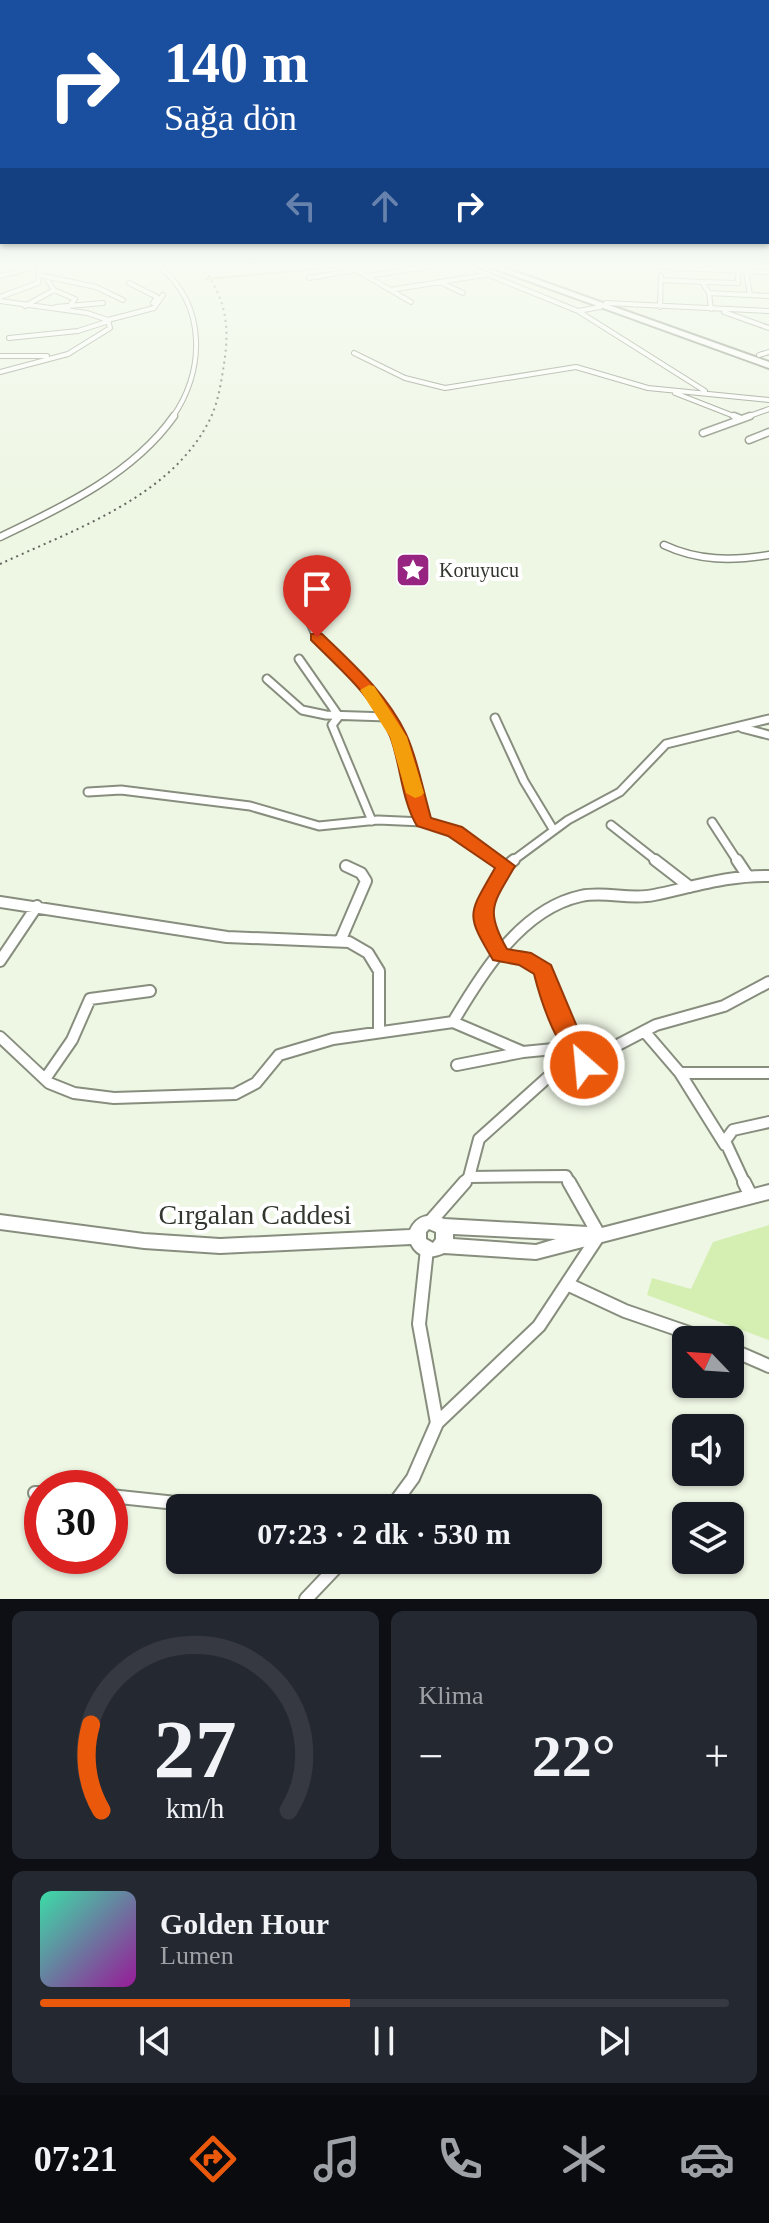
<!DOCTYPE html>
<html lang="tr">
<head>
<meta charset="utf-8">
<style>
  body { margin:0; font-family:Georgia,serif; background:#242831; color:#f1f3f6; height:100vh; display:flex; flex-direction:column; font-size:30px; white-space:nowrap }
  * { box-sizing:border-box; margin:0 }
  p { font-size:26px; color:#9ea1a6 }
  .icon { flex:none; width:44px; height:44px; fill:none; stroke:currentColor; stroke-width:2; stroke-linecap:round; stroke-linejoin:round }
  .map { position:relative; height:1599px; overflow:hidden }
  .sheet { display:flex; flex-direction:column; gap:12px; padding:12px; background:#0d0f14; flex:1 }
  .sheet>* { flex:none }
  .top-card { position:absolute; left:0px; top:0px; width:770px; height:244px; box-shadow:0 2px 6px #0004; background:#1a4fa0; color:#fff; overflow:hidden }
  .needle { width:52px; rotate:295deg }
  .fabs { position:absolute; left:672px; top:1326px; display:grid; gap:16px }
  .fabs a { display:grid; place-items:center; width:72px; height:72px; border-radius:12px; background:#171b24; box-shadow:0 2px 6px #0004; font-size:40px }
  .speed { position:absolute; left:24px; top:1470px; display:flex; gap:16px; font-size:40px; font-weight:700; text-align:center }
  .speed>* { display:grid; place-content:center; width:104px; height:104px; border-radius:50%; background:#171b24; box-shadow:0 2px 6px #0004; line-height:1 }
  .speed .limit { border:12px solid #d22; background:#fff; color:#111 }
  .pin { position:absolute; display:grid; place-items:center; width:68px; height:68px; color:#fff; margin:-82px -34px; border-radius:50% 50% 50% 0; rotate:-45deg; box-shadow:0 0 8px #0007 }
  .pin .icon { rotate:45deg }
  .me { position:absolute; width:88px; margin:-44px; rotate:333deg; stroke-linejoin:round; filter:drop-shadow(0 0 6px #0008) }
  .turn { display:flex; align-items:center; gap:28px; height:168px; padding:0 32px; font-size:36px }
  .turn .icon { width:104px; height:104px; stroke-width:2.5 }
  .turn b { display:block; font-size:56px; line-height:68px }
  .lanes { display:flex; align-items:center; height:76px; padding:0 32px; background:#0003; justify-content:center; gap:40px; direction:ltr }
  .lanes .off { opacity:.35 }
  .big { font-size:60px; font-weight:600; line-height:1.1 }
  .sheet .widget { flex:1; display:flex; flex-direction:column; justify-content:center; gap:12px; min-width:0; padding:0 28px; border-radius:12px; background:#242831 }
  .sheet .dial { align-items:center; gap:0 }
  .dial svg { height:208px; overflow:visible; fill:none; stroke:#363941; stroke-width:7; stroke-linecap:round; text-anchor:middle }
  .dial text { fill:#f1f3f6; stroke:none }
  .song { display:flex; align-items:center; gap:24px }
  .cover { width:96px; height:96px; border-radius:12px; background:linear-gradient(135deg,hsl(160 70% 55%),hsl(300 70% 35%)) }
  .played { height:8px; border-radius:4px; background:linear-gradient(90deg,#ea580c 45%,#363941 45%) }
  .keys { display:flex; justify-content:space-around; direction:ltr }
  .heat { display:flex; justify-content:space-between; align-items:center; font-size:44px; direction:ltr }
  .sheet .tiles { flex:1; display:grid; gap:12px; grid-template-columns:1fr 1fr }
  .widget:last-child { grid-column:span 2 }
  .trip { position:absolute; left:166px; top:1494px; width:436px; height:80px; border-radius:12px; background:#171b24; box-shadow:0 2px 6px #0004; font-weight:600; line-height:80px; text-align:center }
  .tab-bar { display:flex; height:128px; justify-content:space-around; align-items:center; background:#090b0e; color:#9ea1a6 }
  .tab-bar .icon { width:56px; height:56px }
  .tab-bar .active { color:#ea580c }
  .tab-bar b { font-size:36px; color:#f1f3f6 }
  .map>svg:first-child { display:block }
  .green { fill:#d5efb3 }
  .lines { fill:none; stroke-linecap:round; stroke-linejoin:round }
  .stream { stroke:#acc886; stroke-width:2 }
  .street-far4-casing { stroke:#878e7e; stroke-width:6 }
  .street-far3-casing { stroke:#878e7e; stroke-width:9 }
  .street-far2-casing { stroke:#878e7e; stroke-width:11 }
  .street-far1-casing { stroke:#878e7e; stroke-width:14 }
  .street-casing { stroke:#878e7e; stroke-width:16 }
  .secondary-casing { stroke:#878e7e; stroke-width:4 }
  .highway-casing { stroke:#878e7e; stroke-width:4 }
  .street-far4 { stroke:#fff; stroke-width:4 }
  .street-far3 { stroke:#fff; stroke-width:6 }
  .street-far2 { stroke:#fff; stroke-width:7 }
  .street-far1 { stroke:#fff; stroke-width:10 }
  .street { stroke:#fff; stroke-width:12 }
  .secondary { fill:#fff; fill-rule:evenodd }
  .highway { fill:#fff; fill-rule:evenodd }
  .rail { stroke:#62665d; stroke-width:2; stroke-dasharray:2 4; stroke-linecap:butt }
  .route { fill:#ea580c; stroke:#983908; stroke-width:2 }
  .slow { fill:#f59e0b }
  .labels { text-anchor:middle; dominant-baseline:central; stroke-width:8; stroke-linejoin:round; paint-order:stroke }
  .far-poi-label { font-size:20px; fill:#33362f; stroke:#fff; text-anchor:start }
  .near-street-label { font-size:28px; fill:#33362f; stroke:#fff }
</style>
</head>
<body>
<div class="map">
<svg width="769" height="1599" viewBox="0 0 769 1599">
  <rect width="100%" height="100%" fill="#eef6e4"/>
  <!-- green -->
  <path class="green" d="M769 1225V1340L647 1295 652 1278 691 1289 713 1242Z"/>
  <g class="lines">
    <!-- stream -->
    <path class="stream" d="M206 279 338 267"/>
    <!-- street-far4 casing -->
    <g class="street-far4-casing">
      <path id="street-far4" d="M160 267C207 306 205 371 172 418
        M351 267 411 302
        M469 267 578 311 705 391
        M654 267 769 272
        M746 271 750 295
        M39 275 96 287 123 300
        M0 276 34 267
        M367 276 427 267
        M309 278 356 270
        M661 280 702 282 709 293
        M440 282 463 293
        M702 282 738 283V271
        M129 283 157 297 153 303
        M54 290 75 299 68 308
        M390 290 484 275
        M0 297 38 283 40 267
        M0 301 87 313 108 320 110 328 68 354 0 372
        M606 303 769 311
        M25 306 54 290 48 281
        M56 307 103 303
        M660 307 661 276
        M711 309 709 293 769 296
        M578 311 600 307
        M724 312 769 328
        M108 320 154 308 163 295
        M9 338 78 331 109 321
        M354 353 405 378 445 388 576 367 648 388 769 400
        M759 355 769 352
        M0 356H47
        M675 393 739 418
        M744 418 769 409"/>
    </g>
    <!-- street-far3 casing -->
    <g class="street-far3-casing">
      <path id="street-far3" d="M734 416 741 419
        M703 433 750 416
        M749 440 769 432
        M0 537C63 507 133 474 174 416
        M664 545C698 561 732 561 769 555"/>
    </g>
    <!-- street-far2 casing -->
    <g class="street-far2-casing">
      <path id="street-far2" d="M309 617C318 651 352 668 372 694 401 731 411 778 423 822
        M299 659 338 715
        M267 679 302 710 326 715 388 717
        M339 716 332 725 372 821
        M495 718 524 781 553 829
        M742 728 769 735
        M88 792 121 790 250 806 319 826 378 820 423 822 455 831 499 862
        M712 822 738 862
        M611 825 658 862
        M511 862 568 820 620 792 666 744 769 719"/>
    </g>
    <!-- street-far1 casing -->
    <g class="street-far1-casing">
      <path id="street-far1" d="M496 860 505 866
        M514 860C504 867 482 902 481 914 480 927 495 944 501 955L524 958 544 970 552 999 574 1047
        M655 860 690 887
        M737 860 747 875
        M0 902 227 937 349 942 368 953 379 971V1032
        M341 939 366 881 361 873 346 866
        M0 961 37 906
        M453 1022C482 973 521 909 581 896 605 891 630 900 654 895 693 887 729 875 769 876
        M644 1031 680 1073 725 1145
        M0 1037 49 1083 74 1093 114 1098 235 1094 256 1083 279 1055 333 1039 453 1022 523 1052 574 1047 610 1049 656 1025 724 1006 769 982
        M457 1065 523 1052
        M680 1073H769
        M45 1079 72 1040 90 999 150 991
        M469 1177 479 1139 547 1078 577 1069 587 1059 583 1048
        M463 1184 469 1177 566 1176 570 1184
        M745 1184 725 1141 733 1130 769 1122"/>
    </g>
    <!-- street casing -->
    <g class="street-casing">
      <path id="street" d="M744 1182 751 1196
        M430 1222 465 1182
        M427 1249 419 1324 437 1423
        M567 1284 625 1311 709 1340
        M730 1349 769 1366
        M35 1493H42
        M110 1496 223 1508
        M391 1508 413 1478 437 1423 539 1326 599 1235 569 1182
        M319 1560 330 1573
        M306 1599 343 1560"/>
    </g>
    <!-- secondary casing -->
    <g class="secondary-casing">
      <path id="secondary" d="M769 1185V1199L536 1259 444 1253C431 1259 418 1258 411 1244L220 1253 144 1248 0 1229V1215L144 1234 220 1239 410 1230C417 1215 430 1213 444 1219L588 1227 594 1230ZM429 1229 436 1232V1239L433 1243 426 1239V1232ZM453 1234 556 1239 536 1245 453 1239Z"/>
    </g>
    <!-- highway casing -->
    <g class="highway-casing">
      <path id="highway" d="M490 267H502L769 362V368Z"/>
    </g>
    <!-- street-far4 -->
    <use href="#street-far4" class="street-far4"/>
    <!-- street-far3 -->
    <use href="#street-far3" class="street-far3"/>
    <!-- street-far2 -->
    <use href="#street-far2" class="street-far2"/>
    <!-- street-far1 -->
    <use href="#street-far1" class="street-far1"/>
    <!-- street -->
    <use href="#street" class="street"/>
    <!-- secondary -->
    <use href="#secondary" class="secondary"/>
    <!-- highway -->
    <use href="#highway" class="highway"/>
    <!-- rail -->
    <path class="rail" d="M0 564C73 530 169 498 208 423 218 405 221 383 224 364 230 326 226 298 202 267"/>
  </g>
  <!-- sky -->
  <linearGradient id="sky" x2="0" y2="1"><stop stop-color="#90bcc1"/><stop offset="0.54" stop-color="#f7fbf3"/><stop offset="1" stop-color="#f7fbf3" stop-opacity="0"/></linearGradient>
  <rect width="769" height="491" fill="url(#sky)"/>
  <!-- route -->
  <path class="route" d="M311 634H322C353 664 387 694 406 734 418 760 423 791 431 818L462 827 515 866C494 903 484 909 507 949L531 953 551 965 583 1041 594 1046 597 1052 592 1071H576L574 1056C555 1048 539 994 534 974L519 965 493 960C465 913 468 915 495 868L448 836 417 826C401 799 401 765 390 736 374 698 340 669 311 640Z"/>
  <!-- slow -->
  <path class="slow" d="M369 685 374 686 407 737 424 793 421 796 415 798 406 793 390 737 360 690Z"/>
  <!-- icons -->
  <defs>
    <g id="sight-square" transform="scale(1.8)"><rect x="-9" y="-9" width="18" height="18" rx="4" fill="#972481" stroke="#fff"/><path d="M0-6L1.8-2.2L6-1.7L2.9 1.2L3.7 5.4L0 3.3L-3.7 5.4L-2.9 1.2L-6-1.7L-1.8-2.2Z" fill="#fff"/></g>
  </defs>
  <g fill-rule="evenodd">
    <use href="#sight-square" x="413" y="570"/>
  </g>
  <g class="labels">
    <!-- far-poi labels -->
    <g class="far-poi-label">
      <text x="439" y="570">Koruyucu</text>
    </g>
    <!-- near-street labels -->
    <g class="near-street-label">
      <text x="255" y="1214">Cırgalan Caddesi</text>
    </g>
  </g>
</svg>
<div class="fabs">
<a><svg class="needle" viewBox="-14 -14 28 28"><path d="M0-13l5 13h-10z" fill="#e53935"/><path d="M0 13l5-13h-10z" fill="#9ea1a6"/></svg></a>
<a><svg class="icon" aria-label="sound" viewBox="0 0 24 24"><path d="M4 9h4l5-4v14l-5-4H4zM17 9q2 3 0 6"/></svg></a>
<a><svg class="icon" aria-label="layers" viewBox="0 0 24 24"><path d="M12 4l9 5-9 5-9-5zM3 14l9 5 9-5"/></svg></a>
</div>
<div class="speed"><div class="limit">30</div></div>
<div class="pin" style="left:317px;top:637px;background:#d93025"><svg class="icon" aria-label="arrive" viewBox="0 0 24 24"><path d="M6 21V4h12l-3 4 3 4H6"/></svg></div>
<svg class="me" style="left:584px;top:1065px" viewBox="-20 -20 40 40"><circle r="17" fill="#ea580c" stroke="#fff" stroke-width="3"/><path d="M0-11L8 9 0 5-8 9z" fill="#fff"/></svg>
<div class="trip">07:23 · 2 dk · 530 m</div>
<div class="top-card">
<div class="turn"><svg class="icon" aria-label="right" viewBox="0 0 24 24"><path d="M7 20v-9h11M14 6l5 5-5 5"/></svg><div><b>140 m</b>Sağa dön</div></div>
<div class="lanes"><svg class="icon off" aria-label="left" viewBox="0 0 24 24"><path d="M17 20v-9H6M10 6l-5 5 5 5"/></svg><svg class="icon off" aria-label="ahead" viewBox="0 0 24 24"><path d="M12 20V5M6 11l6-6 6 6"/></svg><svg class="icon" aria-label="right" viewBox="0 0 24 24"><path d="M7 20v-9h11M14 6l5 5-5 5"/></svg></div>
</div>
</div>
<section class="sheet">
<div class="tiles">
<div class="widget dial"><svg viewBox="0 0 100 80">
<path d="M14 69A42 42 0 1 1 86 69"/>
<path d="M14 69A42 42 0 0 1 10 36" stroke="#ea580c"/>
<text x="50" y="56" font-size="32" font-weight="700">27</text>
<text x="50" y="72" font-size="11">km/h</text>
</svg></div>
<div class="widget"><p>Klima</p>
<div class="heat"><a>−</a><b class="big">22°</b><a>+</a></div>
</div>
<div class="widget">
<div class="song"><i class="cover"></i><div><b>Golden Hour</b><p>Lumen</p></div></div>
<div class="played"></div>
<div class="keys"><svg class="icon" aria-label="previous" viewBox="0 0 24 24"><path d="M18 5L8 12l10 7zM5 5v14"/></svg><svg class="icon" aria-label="pause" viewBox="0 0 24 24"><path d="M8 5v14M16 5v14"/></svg><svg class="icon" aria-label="next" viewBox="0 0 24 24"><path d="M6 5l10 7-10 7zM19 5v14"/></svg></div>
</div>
</div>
</section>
<nav class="tab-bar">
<b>07:21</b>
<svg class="icon active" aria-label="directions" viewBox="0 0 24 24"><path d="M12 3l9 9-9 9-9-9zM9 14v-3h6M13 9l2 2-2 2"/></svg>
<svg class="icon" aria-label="music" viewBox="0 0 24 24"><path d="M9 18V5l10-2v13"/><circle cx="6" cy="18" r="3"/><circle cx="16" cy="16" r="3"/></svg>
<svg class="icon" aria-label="phone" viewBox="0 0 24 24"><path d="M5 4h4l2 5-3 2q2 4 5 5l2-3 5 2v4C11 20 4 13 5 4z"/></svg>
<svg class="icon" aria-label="climate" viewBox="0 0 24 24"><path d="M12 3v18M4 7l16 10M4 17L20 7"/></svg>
<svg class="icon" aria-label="car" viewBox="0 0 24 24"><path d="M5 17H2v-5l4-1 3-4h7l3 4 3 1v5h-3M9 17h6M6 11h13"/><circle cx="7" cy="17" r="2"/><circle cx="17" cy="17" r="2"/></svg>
</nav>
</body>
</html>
